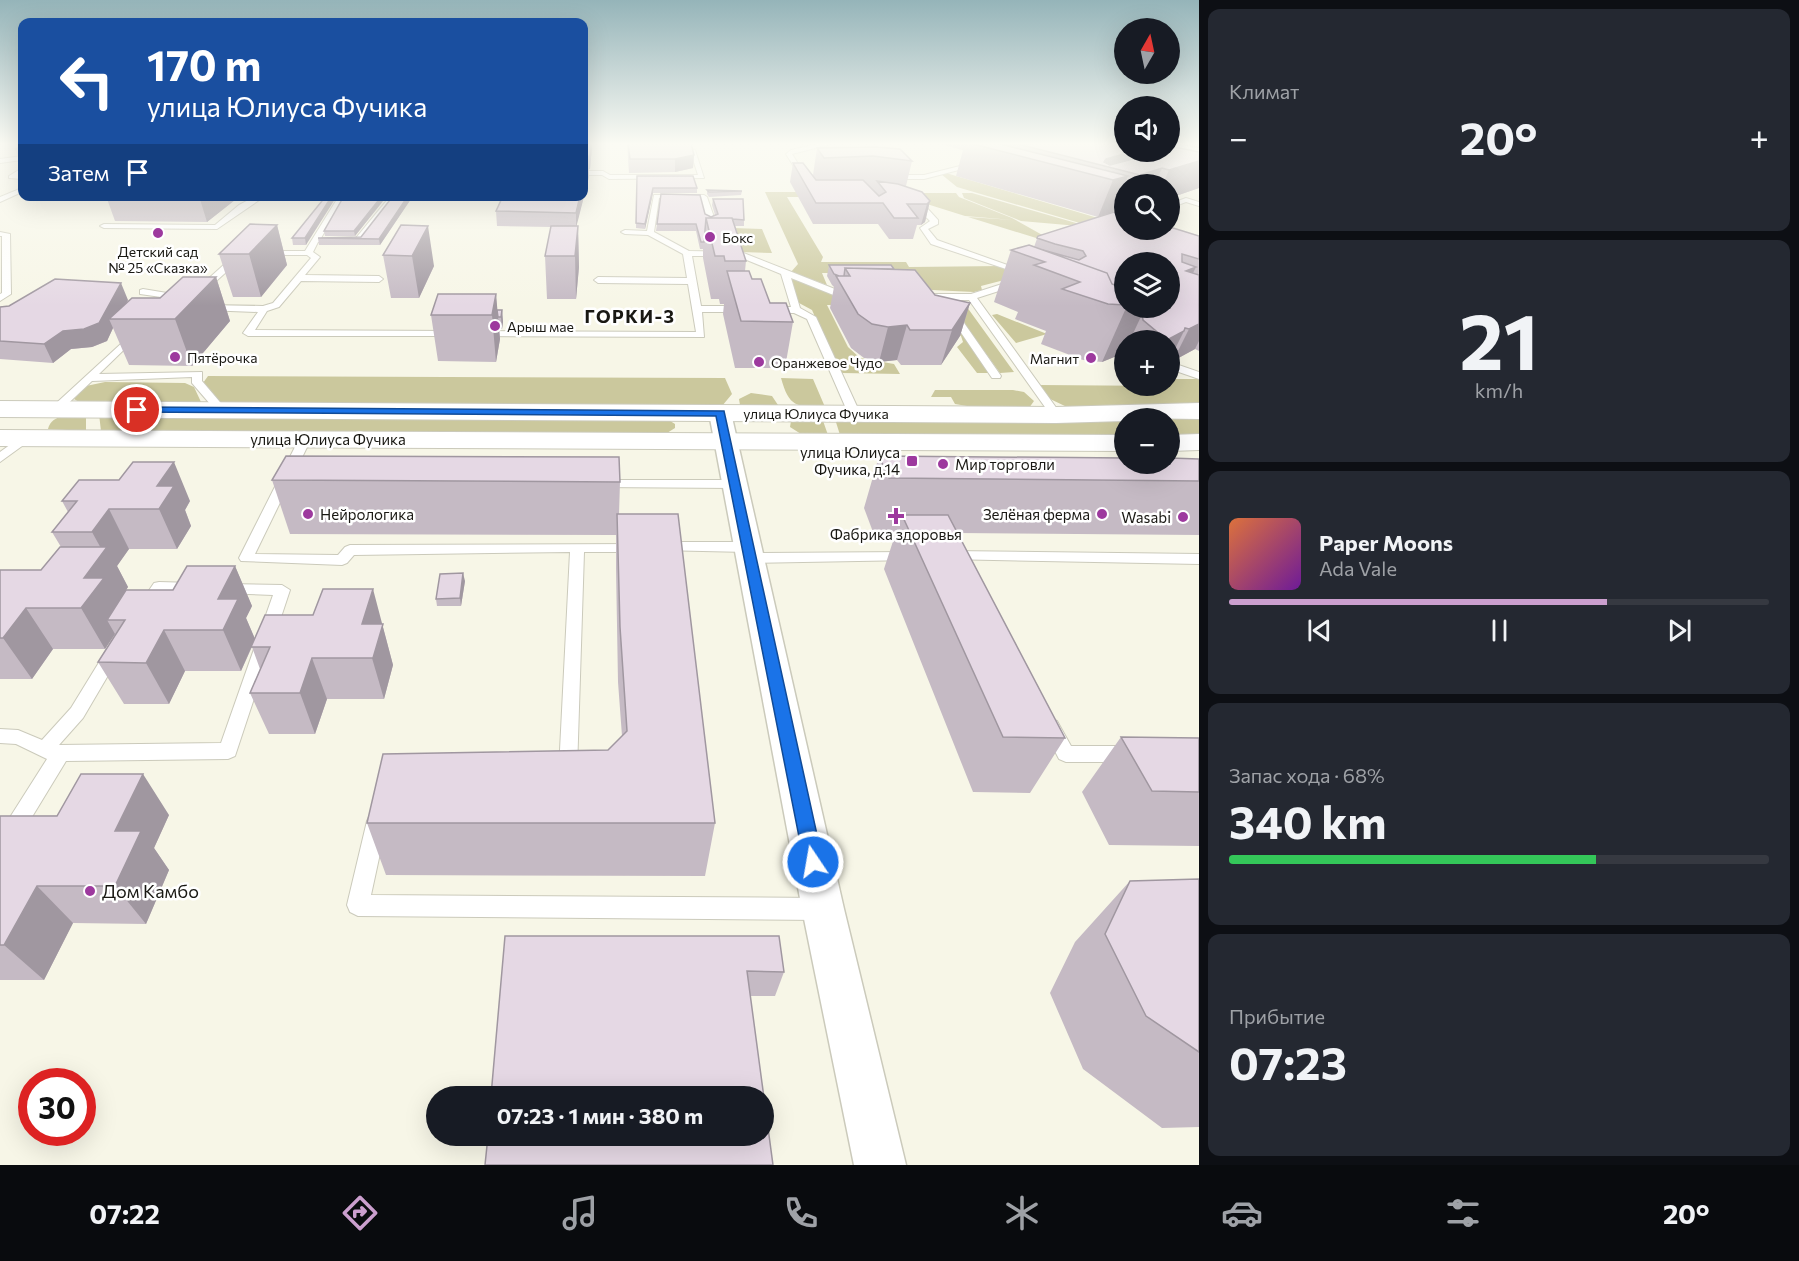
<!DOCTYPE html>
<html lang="ru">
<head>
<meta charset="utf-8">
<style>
  body { margin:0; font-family:Commissioner,sans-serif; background:#242831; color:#f1f3f6; height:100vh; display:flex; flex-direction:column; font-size:22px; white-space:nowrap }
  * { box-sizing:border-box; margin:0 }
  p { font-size:20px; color:#9ea1a6 }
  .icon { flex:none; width:33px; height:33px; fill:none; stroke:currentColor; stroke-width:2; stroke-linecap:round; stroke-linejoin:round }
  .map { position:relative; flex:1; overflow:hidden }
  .drawer { display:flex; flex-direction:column; gap:9px; padding:9px; background:#0d0f14; width:600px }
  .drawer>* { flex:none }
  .hud { position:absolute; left:18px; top:18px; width:570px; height:183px; border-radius:12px; box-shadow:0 6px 24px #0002; background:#1a4fa0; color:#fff; overflow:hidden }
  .needle { width:39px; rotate:9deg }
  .buttons { position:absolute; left:1114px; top:18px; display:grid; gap:12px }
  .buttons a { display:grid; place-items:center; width:66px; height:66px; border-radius:50%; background:#171b24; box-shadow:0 6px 24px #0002; font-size:30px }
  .speed { position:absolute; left:18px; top:1068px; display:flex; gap:12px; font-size:30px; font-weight:700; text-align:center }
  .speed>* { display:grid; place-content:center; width:78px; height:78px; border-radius:50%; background:#171b24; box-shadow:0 6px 24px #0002; line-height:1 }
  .speed .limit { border:9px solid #d22; background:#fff; color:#111 }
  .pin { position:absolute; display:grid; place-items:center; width:51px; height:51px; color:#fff; margin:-26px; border:3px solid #fff; border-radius:50%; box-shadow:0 2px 6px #0007 }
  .me { position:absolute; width:66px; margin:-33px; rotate:348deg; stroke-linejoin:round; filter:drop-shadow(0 0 4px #0008) }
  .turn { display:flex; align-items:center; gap:21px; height:126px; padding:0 30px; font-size:27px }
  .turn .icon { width:78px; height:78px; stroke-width:2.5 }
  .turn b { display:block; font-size:42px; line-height:51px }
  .then { display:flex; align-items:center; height:57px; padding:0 30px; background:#0003; gap:12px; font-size:22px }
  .big { font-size:45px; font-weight:700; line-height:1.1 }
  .drawer .widget { flex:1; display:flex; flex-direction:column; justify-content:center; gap:9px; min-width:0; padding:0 21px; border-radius:12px; background:#242831 }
  .drawer .dial { align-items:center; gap:0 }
  .dial b { font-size:78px; line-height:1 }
  .song { display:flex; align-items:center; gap:18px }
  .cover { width:72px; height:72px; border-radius:9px; background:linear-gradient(135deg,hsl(20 70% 55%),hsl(280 70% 35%)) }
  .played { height:6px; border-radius:3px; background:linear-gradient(90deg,#cb9fce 70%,#363941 70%) }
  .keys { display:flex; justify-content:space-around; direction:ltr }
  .heat { display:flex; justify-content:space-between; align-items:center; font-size:33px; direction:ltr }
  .charge { height:9px; border-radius:4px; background:linear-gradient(90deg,#34c759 68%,#363941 0) }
  .trip { position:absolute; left:426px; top:1086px; width:348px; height:60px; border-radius:30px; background:#171b24; box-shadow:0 6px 24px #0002; font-weight:700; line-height:60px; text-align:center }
  .tabs { display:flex; height:96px; justify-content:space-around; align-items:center; background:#090b0e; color:#9ea1a6 }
  .tabs .icon { width:42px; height:42px }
  .tabs .current { color:#cb9fce }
  .tabs b { font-size:27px; color:#f1f3f6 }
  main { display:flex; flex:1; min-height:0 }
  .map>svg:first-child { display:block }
  .green { fill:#cbc89d }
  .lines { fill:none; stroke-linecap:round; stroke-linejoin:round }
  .service-casing { stroke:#cbcabb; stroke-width:2 }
  .minor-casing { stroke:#cbcabb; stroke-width:3 }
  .secondary-casing { stroke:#cbcabb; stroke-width:2 }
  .service { fill:#fff; fill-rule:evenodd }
  .minor { fill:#fff; fill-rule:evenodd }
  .secondary { fill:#fff; fill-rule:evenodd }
  .wall { fill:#c5bac4; fill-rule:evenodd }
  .shaded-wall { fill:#a097a0 }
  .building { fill:#e5d8e4; stroke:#a097a0; stroke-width:1.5 }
  .route { fill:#1a73e8; stroke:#114b97; stroke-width:1.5 }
  .poi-dot { fill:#9d399e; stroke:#fff; stroke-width:2 }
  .labels { text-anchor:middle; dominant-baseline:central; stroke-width:5; stroke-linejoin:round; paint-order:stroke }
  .far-poi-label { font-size:14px; fill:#191813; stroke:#fff; text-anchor:start }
  .far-street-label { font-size:14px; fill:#191813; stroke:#fff }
  .street-label { font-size:15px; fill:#191813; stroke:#fff }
  .poi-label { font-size:15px; fill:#191813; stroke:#fff; text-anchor:end }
  .far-district-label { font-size:18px; font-weight:bold; letter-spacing:1.5px; fill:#191813; stroke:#fff }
  .near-poi-label { font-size:18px; fill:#191813; stroke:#fff; text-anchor:start }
</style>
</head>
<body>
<main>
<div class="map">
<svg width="1199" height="1165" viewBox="0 0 1199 1165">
  <rect width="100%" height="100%" fill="#f7f6e7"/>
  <!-- green -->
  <path class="green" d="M946 173 1108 221 1090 226 957 187 941 174Z
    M765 192H806L802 197H787L823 257 821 262H906L909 267 1002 266 1013 272 1008 279 981 286 982 290 974 292 932 290 912 271 899 273H822L827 285 791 272 798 264Z
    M892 193H956L959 197 1012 218 1062 246 968 217 1013 220 965 216Z
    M962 193H972L1090 227 1021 221 964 198Z
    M733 228 762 229 772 253 741 252Z
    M789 276 835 296 964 303 1014 372 1000 373 950 304 827 305 848 347 860 358 894 364 900 374 842 373 839 370 812 310 799 303Z
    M997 314 1047 334 1016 343 992 315Z
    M950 315 992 373H977L957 347 963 342 961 336 951 331Z
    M208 376 725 378 732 394 722 406 220 404 203 383Z
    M781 378 813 379 825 407C796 407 789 407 781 378Z
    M1170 379H1199V404L1067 407 1048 398 1039 385 1170 386Z
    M105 382 185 383 194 387 201 402 195 404 79 402 74 399 86 386Z
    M935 390H1013L1024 392 1034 401 1029 408H979L955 404 951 397H931Z
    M751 393 772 396 778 405H740L739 399Z
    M86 414V431L48 429C52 413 73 415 86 414Z
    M99 414 667 419 675 424V428L667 433 101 431Z
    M1199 417V434L1170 436V419Z
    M822 418 828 435 801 434 790 427 791 421Z
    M835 419 1125 420V436L840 435Z"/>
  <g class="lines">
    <!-- service casing -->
    <g class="service-casing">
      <path id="service" d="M676 143H682L683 148 695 150 704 178 609 179 602 175H584V171H603L610 175H698L691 153 678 151Z
        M822 143H835L792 154 808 180 803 181 786 154 791 150Z
        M1170 143 1199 148V152L1170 146Z
        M22 156V160L0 163V159Z
        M976 162 978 165 924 179H888L885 177 888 175H924Z
        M22 168V172L19 175H22V179L9 178V176Z
        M22 188V192L0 202V197Z
        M654 195H704L707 197 715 220 711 222 707 220 701 199 659 198 654 232 689 251 741 252 845 293 855 294V298H841L791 278 800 308 816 317 860 413 858 415 854 416 848 413 807 319 794 313H770L765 310 770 307H791L781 274 737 256H692L701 306H743L748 309 743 312H702L704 337 478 336 476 334 481 331 696 332 688 284 598 283 594 280 598 277 687 278 683 254 648 235 625 234 621 232 625 230 647 231Z
        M256 196H265L217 229 104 228 100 226 104 224 215 225 239 205Z
        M339 196 396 197 361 242H318L313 252 320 257 305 275 379 276 383 279 379 282 301 281 279 307 267 311 255 330 454 331 459 334 457 336H248L243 333 258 312 204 310 202 308 207 305 263 306 273 303 311 258 307 255H263L259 253 263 251H305ZM344 199H388L356 238H321Z
        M1186 198 1199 202V206L1186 202 1170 208V204Z
        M1096 201 1125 209V213L1093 205Z
        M908 203 927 208 938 220V224L928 229 937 240 1013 267 1006 269 931 244 920 228 930 221 921 212 908 207Z
        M0 232 10 234 11 294 0 301V294L2 293V236H0Z
        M237 257 244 259 234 265 204 292H198V288L228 261Z
        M1002 284 1020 292 1016 295 1002 290 977 298 1060 413V417H1052L969 300H921L916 297 921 294H971Z
        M143 289 167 293 178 303 173 306 161 297 140 294V290Z
        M949 310H955L1001 376 1000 378H992L947 312Z
        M136 330 139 331V335L99 374 202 372V381L225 408V412H217L192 383V377L92 381 59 412H51V408Z
        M1170 362 1199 372V379L1170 369Z
        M25 434 31 438 29 441 0 462V452Z
        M305 435 311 439 255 554 338 555 345 547 350 545 641 544 643 547 636 552H584L577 770 575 776 568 778 561 776 559 770 570 552 354 555 347 563 342 565 241 561 239 558 299 439Z
        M602 480H734L740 484 734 488 597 487 596 484 597 481Z
        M663 542H747L754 547 747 552 658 550 656 547Z
        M950 551 1199 554V564L945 559 943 556Z
        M908 552 915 557 913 560 749 563 742 558 749 553Z
        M159 582 194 583 202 588 194 593 163 592 152 609H142L139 605 154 583Z
        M224 584 282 585 290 590 235 756 228 759 66 761 7 858 0 860V833L47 759 16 744 0 743V729L18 730 42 740 71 708 106 651H118L120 655 83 718 59 745 221 743 273 595 219 593 216 589Z
        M1051 719 1057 721 1071 746H1128L1135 749 1137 754 1135 759 1128 762H1066L1059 759 1042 726 1045 721Z
        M377 812 384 815 387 821 371 895 821 898 829 902 832 909 829 916 821 920 358 916 350 912 347 905 367 821 370 815Z"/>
    </g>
    <!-- minor casing -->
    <g class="minor-casing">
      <path id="minor" d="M720 406 728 408 731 413 844 909 906 1165H854L802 909 709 413 712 408Z"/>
    </g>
    <!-- secondary casing -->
    <g class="secondary-casing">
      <path id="secondary" d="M0 401 1056 407 1199 403V419L1125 418V421L1056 423 0 417Z
        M0 430 1125 435V451L0 446Z
        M1199 434V450L1170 451V435Z"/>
    </g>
    <!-- service -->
    <use href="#service" class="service"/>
    <!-- minor -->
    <use href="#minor" class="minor"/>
    <!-- secondary -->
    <use href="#secondary" class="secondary"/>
  </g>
  <!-- wall -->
  <path class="wall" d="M627 143H691L694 155 693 168 675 172 629 173Z
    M935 143H1125V152H1199V188L1170 198V184H1125V207L1116 205 1113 212 1199 236V351L1195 349 1173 361 1170 360V340H1125L1124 353 1102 362 1083 360 1041 344 1046 331 1015 319 1018 312 994 302 1011 250 1034 247 1038 236 1098 217 956 176 963 150ZM1125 262 1170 308H1125Z
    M22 146V166L15 149Z
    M592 147 590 169H589V177L576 226H578L579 267 576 299H547L545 256 551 227 497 226 496 211Z
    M817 148 912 161 906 186 930 201 925 222 921 225H917L913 239H889L878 224H813L790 182 793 163 813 175Z
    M637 176 697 188V193H653L645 229 636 228Z
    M707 190 742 191 741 195 709 197 707 194Z
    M106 196H240L207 222 115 221Z
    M393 196H413L380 245H319L318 238 361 237Z
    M324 198 306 245H293L292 238Z
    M713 199 744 220V226H735L746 261 745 271 770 303 793 322 785 368H735L723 314 724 304H720L719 299H711L703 258V249H700L696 231H656L657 224 705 214 711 217 715 215 712 205Z
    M383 201 355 236H325L324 231Z
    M277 225 287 265 261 297H233L219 254Z
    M401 225 434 266 419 298H391L383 255Z
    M829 265 894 269 935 295 970 303 960 336 941 365H901L897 360 879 362 864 358 851 348 830 308 834 287 832 285 827 276Z
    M216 277 230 321 192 366 129 365 113 328 107 341 92 347 71 349 53 363 0 359V307L128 300 125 304 160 298Z
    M496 294 497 310H502L503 322 502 329H499L500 339 496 362 438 361 431 315Z
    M879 456 1199 459V535L957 533 1065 738 1030 793 973 792 884 569 896 532H873L864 508Z
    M272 480 620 482 619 514 715 823 705 876 386 875 367 823 608 750 622 736 618 682 616 568V535L290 534Z
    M62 501H190L185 510 191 526 177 549H129L117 566 128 587 126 590H173L235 566 252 606 246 618 255 639 382 624 393 665 384 699H327L315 734H269L250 693 260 669 252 647 241 671H185L169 704H124L98 662 115 634 105 649H53L32 679H0V570H41L61 547 52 532 68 512Z
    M465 581 461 606H437L436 599Z
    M1121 737 1199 738V846L1109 845 1082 792Z
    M169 815 154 848 169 870 146 924 73 923 44 980H0V816Z
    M1199 879V1127L1162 1128 1083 1069 1050 993 1075 942 1130 881Z
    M505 936 784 972 775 996H750Z"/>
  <!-- shaded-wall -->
  <path class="shaded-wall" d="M591 143H592V147L590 169H589V177L576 228V213L580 196H584V157Z
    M1131 152H1136L1128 172 1103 165 1106 159Z
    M694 155 693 168 675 172V159Z
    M1199 161V188L1170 198V184H1163L1169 170Z
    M1162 168 1155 184H1136L1140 175Z
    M1128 176 1113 212 1098 217 1113 180Z
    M653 188V193L645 229V224Z
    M199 196H240L207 222Z
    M332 196H337L306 245 305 238Z
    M382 196 383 201 355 236 354 231Z
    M408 196H413L380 245 379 239Z
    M930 201 925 222 921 225 927 204Z
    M277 225 287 265 261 297 249 254Z
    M428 226 434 266 419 298 412 256Z
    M578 226 579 267 576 299 575 256Z
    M1196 267 1181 297 1186 271Z
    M216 277 230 321 192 366 175 319Z
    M121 283 128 300 118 319H109L113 328 107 341 92 347 71 349 53 363 44 344Z
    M496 294 500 339 496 362 492 315Z
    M970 303 960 336 941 365 952 330Z
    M1126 308H1145L1130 340H1125V351L1124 353 1102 362Z
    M502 310 503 322 502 329 501 317Z
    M1199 324V341L1195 349 1173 361 1189 329Z
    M907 325 897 360 879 362 888 327Z
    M1184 331 1170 359V340H1166H1167Z
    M174 462 190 501 185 510 191 526 177 549 159 509 157 486Z
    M109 509 129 549 117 566 128 587 107 620 115 634 105 649 81 608 84 578 103 552 92 532Z
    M235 566 252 606 246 618 255 639 241 671 223 630 218 599Z
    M463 573 465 581 461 606 460 598Z
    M373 589 393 665 384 699 362 624Z
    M26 608 53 649 32 679 3 638Z
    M164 630 185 671 169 704 146 663Z
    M312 658 327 699 315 734 300 693Z
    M143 774 169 815 154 848 169 870 146 924 115 886V831Z
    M37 886 73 923 44 980 4 945Z"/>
  <!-- building -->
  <path class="building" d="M584 143H591L590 156 584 157Z
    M628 143H691L694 155 675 159H630Z
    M969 143H996L1128 176 1113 180Z
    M1014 143H1027L1026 145 1035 143H1125V152H1131L1106 159 1104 162 1110 165 1140 157 1142 152H1170V146L1199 152V161L1169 170 1162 168 1140 175Z
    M22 146V149H15Z
    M876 147 900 149 912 161 873 156 824 158 817 148Z
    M584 163 589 164 584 183Z
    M793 163H803L816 180H863L879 196 886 192 877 181 898 184 922 192 930 201 927 204H907L918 218H894L883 203H816Z
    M637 176H693L697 188H653L645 224 636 223Z
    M707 190 742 191 709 192Z
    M661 194 700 195 705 214 711 217 718 214 713 199H743L744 220 733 219 732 218H706L704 242H701L696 224H657Z
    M326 196H332L305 238H292Z
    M344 196H382L354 231H324Z
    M393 196H408L379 239 318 238 361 237Z
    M503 196H580L576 213 496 211Z
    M1114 212 1125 215V230H1170V227L1199 236V259L1182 254V262L1196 267 1186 271 1199 275V324L1189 329 1185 328 1184 331 1167 340 1143 320 1142 315 1145 308H1170V262H1125V289L1112 284 1107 273 1043 250 1079 260 1086 256 1083 251 1055 244 1037 238 1038 236Z
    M706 218H732L746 261H725L724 256H715Z
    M250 224 277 225 249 254H219Z
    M401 225 428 226 412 256 383 255Z
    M551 226H578L575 256H545Z
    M1029 245 1107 273 1112 284 1125 289V305L1108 304 1062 289 1080 282 1034 265 1045 262 1011 250Z
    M829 265H891L894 269 845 268 844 276H839L834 274Z
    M845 268 915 270 935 295 970 303 952 330H910L907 325 888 327 872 324 858 314 836 276H850Z
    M727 271H749L752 279H761L770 303H786L793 322 741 321Z
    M183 277H216L175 319H109L132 298H160Z
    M55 279 121 283 99 323 84 329 63 331 44 344 0 341V307L9 306Z
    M438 294H496L492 315H431Z
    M497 310H502L501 317H498Z
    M286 456 619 457 620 482 272 480Z
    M879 456 1125 458V464H1170V458L1199 459V481L889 478Z
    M133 462H174L157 486H174L159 509H109L92 532H52L77 501H62L79 480H119Z
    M617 514H678L715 823H367L383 754 608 750 627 731 620 627Z
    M902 515H948L1065 738 1003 737Z
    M60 547H107L84 578H104L81 608H26L3 638H0V570H41Z
    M187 566H235L218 599H238L223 630H164L146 663 98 662 125 620H107L126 590H173Z
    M463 573 460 598 436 599 440 574Z
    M323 589H373L362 624H383L373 658H312L300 693H250L270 647H251L265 615H313Z
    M1121 737 1199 738V792L1152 791Z
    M81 774H143L115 831H141L115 886H37L4 945H0V816H57Z
    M1199 879V1052L1146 1016 1105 934 1130 881Z
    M505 936H779L784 972 747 971 773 1165H485L488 1136H764V1096H491Z"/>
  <!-- sky -->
  <linearGradient id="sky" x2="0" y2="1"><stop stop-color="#95b4b9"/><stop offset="0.47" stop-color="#fbfbf4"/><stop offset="1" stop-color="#fbfbf4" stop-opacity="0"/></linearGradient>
  <rect width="1199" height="306" fill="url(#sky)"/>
  <!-- route -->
  <path class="route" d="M137 407 724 411 823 862 820 868 813 871 806 868 804 862 716 416 133 412 131 410Z"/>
  <!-- markers -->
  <g class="poi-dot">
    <circle cx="158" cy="233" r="6"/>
    <circle cx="710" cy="237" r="6"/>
    <circle cx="495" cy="326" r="6"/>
    <circle cx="175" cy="357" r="6"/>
    <circle cx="1091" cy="358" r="6"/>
    <circle cx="759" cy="362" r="6"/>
    <rect x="906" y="455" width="12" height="12" rx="3"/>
    <circle cx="943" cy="464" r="6"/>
    <circle cx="308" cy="514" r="6"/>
    <circle cx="1102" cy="514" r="6"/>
    <path d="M893 507h6v6h6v6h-6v6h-6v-6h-6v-6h6z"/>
    <circle cx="1183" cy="517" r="6"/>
    <circle cx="90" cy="891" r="6"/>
  </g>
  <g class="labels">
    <!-- far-poi labels -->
    <g class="far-poi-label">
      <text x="722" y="237">Бокс</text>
      <text x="158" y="251" text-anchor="middle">Детский сад<tspan x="158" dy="16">№ 25 «Сказка»</tspan></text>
      <text x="507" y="326">Арыш мае</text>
      <text x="187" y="357">Пятёрочка</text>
      <text x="1079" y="358" text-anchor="end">Магнит</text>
      <text x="771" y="362">Оранжевое Чудо</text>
    </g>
    <!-- far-street labels -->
    <g class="far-street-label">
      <text x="816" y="413">улица Юлиуса Фучика</text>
    </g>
    <!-- street labels -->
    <g class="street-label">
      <text x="328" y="439">улица Юлиуса Фучика</text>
    </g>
    <!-- poi labels -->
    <g class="poi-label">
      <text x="900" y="452">улица Юлиуса<tspan x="900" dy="17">Фучика, д.14</tspan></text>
      <text x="955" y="464" text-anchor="start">Мир торговли</text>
      <text x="320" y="514" text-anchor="start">Нейрологика</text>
      <text x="1090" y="514">Зелёная ферма</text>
      <text x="1171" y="517">Wasabi</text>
      <text x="896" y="534" text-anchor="middle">Фабрика здоровья</text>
    </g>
    <!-- far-district labels -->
    <g class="far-district-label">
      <text x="630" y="316">ГОРКИ-3</text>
    </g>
    <!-- near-poi labels -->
    <g class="near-poi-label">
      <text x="102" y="891">Дом Камбо</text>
    </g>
  </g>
</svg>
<div class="buttons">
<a><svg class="needle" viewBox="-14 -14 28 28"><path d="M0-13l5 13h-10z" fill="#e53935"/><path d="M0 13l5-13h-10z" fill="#9ea1a6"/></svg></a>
<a><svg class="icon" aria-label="sound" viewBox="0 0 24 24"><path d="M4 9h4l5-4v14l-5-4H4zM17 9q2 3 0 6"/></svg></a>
<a><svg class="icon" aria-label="search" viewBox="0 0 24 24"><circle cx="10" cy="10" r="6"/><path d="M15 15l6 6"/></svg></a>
<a><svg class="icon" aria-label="layers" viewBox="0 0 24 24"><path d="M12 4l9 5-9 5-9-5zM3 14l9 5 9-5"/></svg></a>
<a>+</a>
<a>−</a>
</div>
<div class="speed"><div class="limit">30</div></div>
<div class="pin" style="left:137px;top:410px;background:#d93025"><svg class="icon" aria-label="arrive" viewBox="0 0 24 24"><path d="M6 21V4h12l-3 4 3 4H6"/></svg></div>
<svg class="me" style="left:813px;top:862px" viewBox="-20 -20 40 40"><circle r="17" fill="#1a73e8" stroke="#fff" stroke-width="3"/><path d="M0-11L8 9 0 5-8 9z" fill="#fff"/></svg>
<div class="trip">07:23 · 1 мин · 380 m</div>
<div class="hud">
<div class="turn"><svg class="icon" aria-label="left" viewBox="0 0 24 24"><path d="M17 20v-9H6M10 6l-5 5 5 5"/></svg><div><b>170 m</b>улица Юлиуса Фучика</div></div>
<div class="then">Затем<svg class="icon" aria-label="arrive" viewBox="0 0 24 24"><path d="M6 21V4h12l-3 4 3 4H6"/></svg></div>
</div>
</div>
<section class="drawer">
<div class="widget"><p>Климат</p>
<div class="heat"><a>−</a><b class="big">20°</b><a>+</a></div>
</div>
<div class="widget dial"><b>21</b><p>km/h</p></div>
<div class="widget">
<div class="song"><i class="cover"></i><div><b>Paper Moons</b><p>Ada Vale</p></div></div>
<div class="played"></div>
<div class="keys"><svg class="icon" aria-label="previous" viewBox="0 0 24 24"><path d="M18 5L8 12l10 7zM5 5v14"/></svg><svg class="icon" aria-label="pause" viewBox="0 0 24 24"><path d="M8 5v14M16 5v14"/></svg><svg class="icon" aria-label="next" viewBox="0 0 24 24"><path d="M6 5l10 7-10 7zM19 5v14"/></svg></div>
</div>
<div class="widget"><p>Запас хода · 68%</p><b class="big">340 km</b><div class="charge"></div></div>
<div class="widget"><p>Прибытие</p><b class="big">07:23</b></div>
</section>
</main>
<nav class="tabs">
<b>07:22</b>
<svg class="icon current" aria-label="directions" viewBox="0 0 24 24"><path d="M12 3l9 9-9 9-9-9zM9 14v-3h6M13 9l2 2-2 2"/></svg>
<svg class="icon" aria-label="music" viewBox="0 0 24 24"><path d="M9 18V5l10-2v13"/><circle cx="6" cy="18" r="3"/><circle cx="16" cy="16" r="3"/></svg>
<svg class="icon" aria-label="phone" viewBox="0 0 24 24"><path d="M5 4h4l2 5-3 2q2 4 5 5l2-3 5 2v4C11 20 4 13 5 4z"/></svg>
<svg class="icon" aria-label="climate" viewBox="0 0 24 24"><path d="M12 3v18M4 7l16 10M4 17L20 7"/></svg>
<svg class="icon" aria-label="car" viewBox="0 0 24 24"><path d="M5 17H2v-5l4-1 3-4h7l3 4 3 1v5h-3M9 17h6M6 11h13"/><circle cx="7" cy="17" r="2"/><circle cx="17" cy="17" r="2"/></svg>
<svg class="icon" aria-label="filters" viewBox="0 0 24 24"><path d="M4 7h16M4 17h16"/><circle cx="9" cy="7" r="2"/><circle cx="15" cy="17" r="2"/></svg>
<b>20°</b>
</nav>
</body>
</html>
